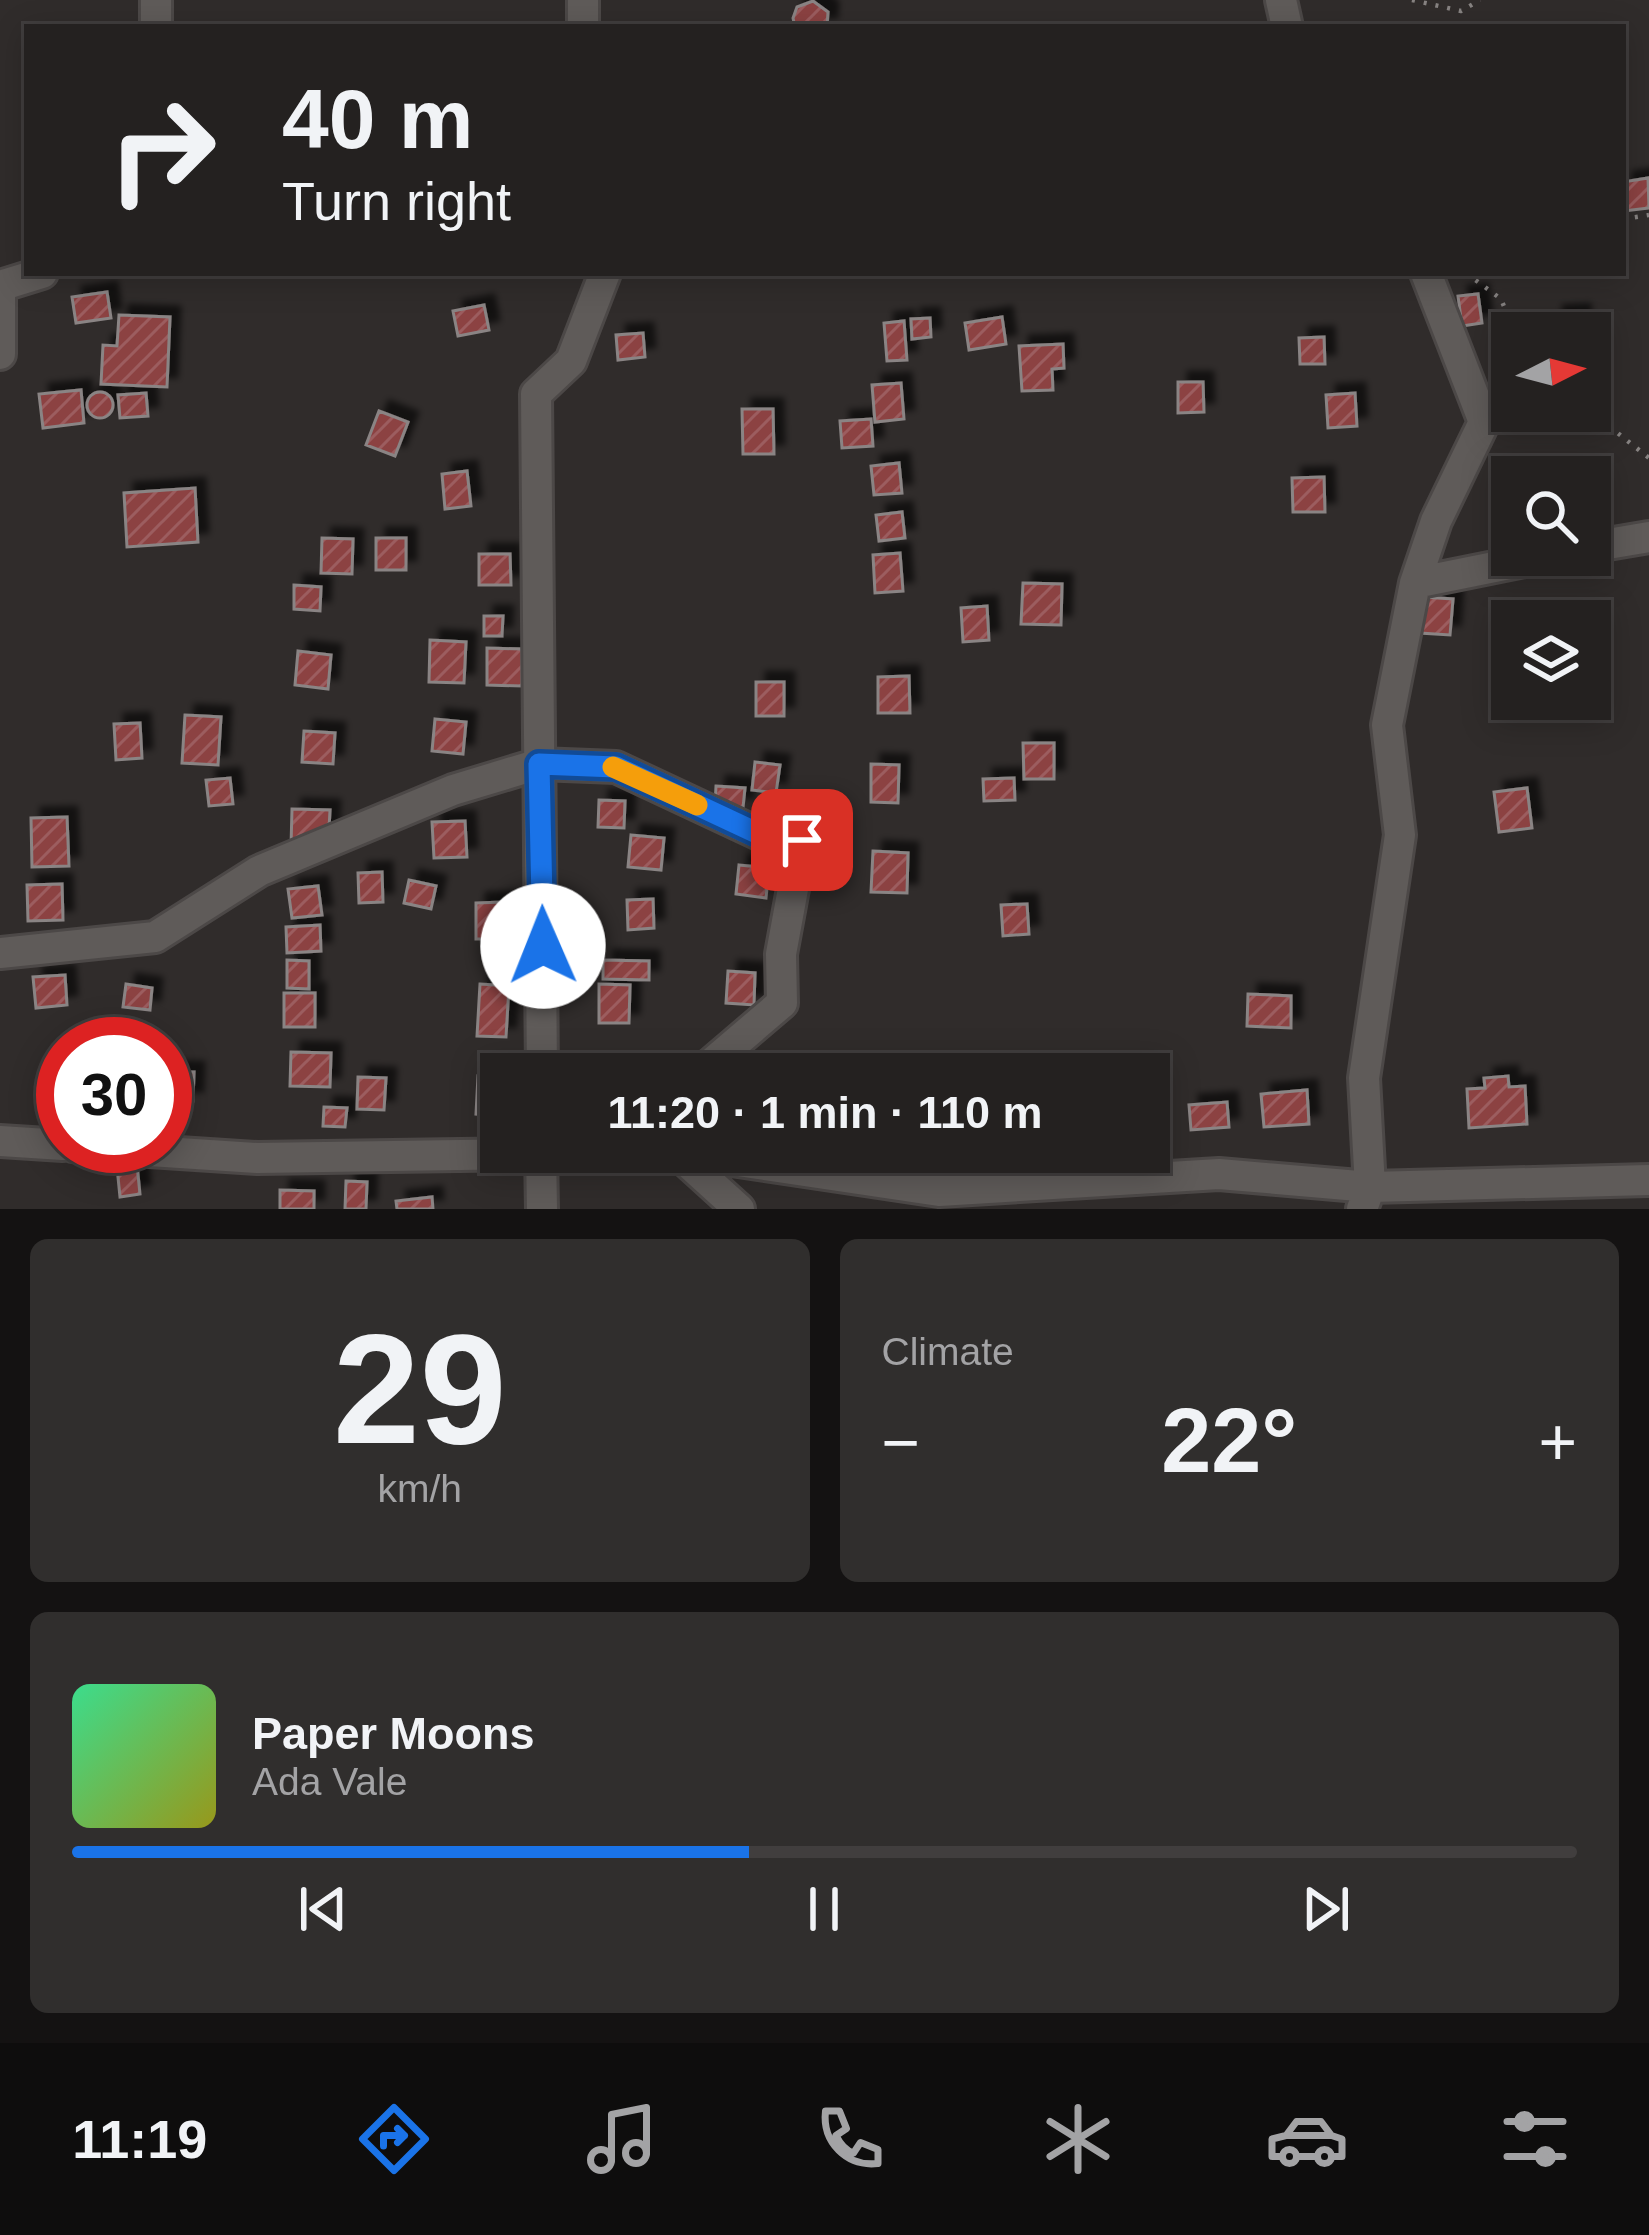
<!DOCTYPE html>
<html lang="en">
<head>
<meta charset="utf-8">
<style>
  body { margin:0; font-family:Arial,sans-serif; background:#302e2d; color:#f1f3f6; height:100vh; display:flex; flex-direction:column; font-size:45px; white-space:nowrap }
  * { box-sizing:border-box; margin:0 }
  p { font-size:39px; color:#a3a3a5 }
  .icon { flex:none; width:66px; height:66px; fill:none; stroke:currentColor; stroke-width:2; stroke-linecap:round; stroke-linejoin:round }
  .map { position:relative; height:1209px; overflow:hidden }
  .panel { display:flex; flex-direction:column; gap:30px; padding:30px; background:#141212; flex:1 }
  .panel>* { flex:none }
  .banner { position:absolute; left:24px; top:24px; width:1602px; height:252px; border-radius:0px; box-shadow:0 6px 30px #0003,0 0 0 3px #413e3e; background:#242120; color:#f1f3f6; overflow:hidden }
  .needle { width:78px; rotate:84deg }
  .fabs { position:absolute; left:1491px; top:312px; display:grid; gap:24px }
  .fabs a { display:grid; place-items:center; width:120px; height:120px; border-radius:0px; background:#242120; box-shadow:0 6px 30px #0003,0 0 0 3px #413e3e; font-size:60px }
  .speed { position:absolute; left:36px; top:1017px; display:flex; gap:24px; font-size:60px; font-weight:700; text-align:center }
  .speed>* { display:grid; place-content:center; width:156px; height:156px; border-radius:50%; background:#242120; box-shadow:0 6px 30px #0003,0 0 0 3px #413e3e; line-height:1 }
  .speed .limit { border:18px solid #d22; background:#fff; color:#111 }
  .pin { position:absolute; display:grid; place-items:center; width:102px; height:102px; color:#fff; margin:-51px; border-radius:24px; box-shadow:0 6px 18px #0006 }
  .me { position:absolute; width:132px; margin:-66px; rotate:359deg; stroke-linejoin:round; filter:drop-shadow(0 0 9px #0008) }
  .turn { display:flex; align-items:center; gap:42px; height:252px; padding:0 60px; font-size:54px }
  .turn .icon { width:156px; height:156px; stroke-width:2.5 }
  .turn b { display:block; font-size:84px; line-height:102px }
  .big { font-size:90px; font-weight:700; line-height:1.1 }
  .panel .widget { flex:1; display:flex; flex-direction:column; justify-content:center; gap:18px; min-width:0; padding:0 42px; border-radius:18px; background:#302e2d }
  .panel .dial { align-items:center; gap:0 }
  .dial b { font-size:156px; line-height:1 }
  .song { display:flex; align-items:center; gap:36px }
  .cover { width:144px; height:144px; border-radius:18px; background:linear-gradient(135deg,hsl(150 70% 55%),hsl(60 70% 35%)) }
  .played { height:12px; border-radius:6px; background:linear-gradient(90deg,#1a73e8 45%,#413e3e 45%) }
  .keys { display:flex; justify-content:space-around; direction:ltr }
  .heat { display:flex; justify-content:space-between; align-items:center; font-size:66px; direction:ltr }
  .panel .tiles { flex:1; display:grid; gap:30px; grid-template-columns:1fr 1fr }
  .widget:last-child { grid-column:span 2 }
  .trip { position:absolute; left:480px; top:1053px; width:690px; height:120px; border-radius:0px; background:#242120; box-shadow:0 6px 30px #0003,0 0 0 3px #413e3e; font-weight:700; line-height:120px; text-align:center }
  .tabs { display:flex; height:192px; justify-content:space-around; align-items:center; background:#0e0d0d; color:#a3a3a5 }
  .tabs .icon { width:84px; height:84px }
  .tabs .on { color:#1a73e8 }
  .tabs b { font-size:54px; color:#f1f3f6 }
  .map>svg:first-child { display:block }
  .building { fill:url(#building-hatch); stroke:#8a8484; stroke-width:3; filter:url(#shadow) }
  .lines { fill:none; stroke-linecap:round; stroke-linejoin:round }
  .minor-casing { stroke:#4c4847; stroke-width:36 }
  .path { stroke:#878382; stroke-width:4.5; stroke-dasharray:3 9; stroke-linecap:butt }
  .minor { stroke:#5f5b59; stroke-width:30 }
  .route-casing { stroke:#114b97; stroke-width:30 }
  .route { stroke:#1a73e8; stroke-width:21 }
  .slow { stroke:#f59e0b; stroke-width:21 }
</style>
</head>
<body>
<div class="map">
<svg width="1649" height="1209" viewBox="0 0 1649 1209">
  <defs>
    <pattern id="building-hatch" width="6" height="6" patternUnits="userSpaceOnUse" patternTransform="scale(3)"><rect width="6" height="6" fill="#8c4243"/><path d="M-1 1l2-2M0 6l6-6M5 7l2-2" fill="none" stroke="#9c5d5e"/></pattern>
    <filter id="shadow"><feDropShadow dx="10" dy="-10" stdDeviation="3" flood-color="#0009"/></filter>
  </defs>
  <rect width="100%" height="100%" fill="#302c2b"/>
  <!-- building -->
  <path class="building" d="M813 1 828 12 827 27H795L793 18 797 7Z
    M1648 178 1649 208 1623 211V182Z
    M107 292 111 318 76 323 72 297Z
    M1478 294 1482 323 1462 326 1458 296Z
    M484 305 489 330 458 336 453 311Z
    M1580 314 1581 333H1554L1553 316Z
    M119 315 170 317 167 387 101 384 103 345 117 346Z
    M1002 317 1006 344 969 350 965 323Z
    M930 318 931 337 912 339 911 319Z
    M904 321 907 360 887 361 884 323Z
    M643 333 645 357 618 360 616 335Z
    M1324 337 1325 364H1300L1299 338Z
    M1063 344 1064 368 1052 369 1053 390 1022 391 1019 346Z
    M1178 382H1203L1204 412 1178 413Z
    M901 383 904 419 875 422 872 385Z
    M81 390 84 423 43 428 39 394Z
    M87 405a13 13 0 1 1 26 0a13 13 0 1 1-26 0Z
    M146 393 148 416 120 418 118 395Z
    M1355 393 1357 426 1328 428 1326 395Z
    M742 409H773L774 454H743Z
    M379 411 408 422 395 456 366 445Z
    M871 419 873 446 842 448 840 421Z
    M899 463 902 493 874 495 871 466Z
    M467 471 471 506 445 509 442 474Z
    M1324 477 1325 512H1293L1292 478Z
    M195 488 198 542 127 547 124 493Z
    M902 512 905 538 879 541 876 515Z
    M322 538 353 539 352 574 321 573Z
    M376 538H406V570H376Z
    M900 553 903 591 875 593 873 555Z
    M479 554H510L511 585H479Z
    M1023 583 1062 584 1061 625 1021 624Z
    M294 585 321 587 320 611 294 609Z
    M1423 597 1453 599 1450 635 1420 633Z
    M987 606 989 640 963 642 961 608Z
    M484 616H503L502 636H484Z
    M430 640 466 642 464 683 429 682Z
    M487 648 522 649V686L487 685Z
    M298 651 331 655 328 689 295 685Z
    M909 676 910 713H878V677Z
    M756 682H784V716H756Z
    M185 715 221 717 218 765 182 763Z
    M435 719 466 722 463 754 432 751Z
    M140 723 142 758 116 760 114 724Z
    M304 731 335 733 333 764 302 762Z
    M1023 743H1054V779H1024Z
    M755 762 780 765 776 793 752 790Z
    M871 764 899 765 898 803 871 802Z
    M230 778 233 804 209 806 206 780Z
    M1014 778 1015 800 984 801 983 779Z
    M716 786 745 788 743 808 715 806Z
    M1527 788 1532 828 1499 832 1494 792Z
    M599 800 625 801 624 828 598 827Z
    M292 809 330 810 328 848 291 846Z
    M67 817 69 866 32 867 31 818Z
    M465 821 467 857 434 858 432 822Z
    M631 835 664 838 661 870 628 867Z
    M873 851 908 853 907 893 871 892Z
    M739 865 769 868 766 898 736 894Z
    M382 872 383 902 359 903 358 873Z
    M409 880 436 886 431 909 404 903Z
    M62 884 63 920 28 921 27 885Z
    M318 886 322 915 292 918 288 889Z
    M653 899 654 928 628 930 627 900Z
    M505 902V939H476V903Z
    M1027 904 1029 934 1003 936 1001 905Z
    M320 925 321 951 287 953 286 927Z
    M287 960 309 961V989L287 988Z
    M603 960 649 961V980L603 979Z
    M728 971 755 973 754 1005 726 1003Z
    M65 975 67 1005 36 1008 33 977Z
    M126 984 152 988 150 1010 123 1007Z
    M480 984 509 986 506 1037 477 1036Z
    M599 984 630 985 629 1023H599Z
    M284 993H315V1027H284Z
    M1248 994 1291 996V1028L1247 1026Z
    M291 1052 331 1053 330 1087 290 1086Z
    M165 1072H194L193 1101H165Z
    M478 1076 501 1078V1116L476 1114Z
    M1508 1076 1509 1087 1525 1086 1527 1124 1469 1128 1467 1089 1485 1088 1484 1078Z
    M358 1077 386 1078 384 1110 357 1109Z
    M1307 1090 1309 1124 1264 1127 1261 1094Z
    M1227 1102 1229 1127 1191 1130 1189 1105Z
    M324 1107 347 1108 345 1127 323 1126Z
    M137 1165 140 1194 120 1197 117 1167Z
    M346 1181 367 1182 366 1209H345Z
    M280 1190 314 1191V1209H280Z
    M432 1197 433 1209H397L396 1201Z"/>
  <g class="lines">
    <!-- minor casing -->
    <g class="minor-casing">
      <path id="minor" d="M156 0V27
        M1281 0 1287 27
        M583 27V0
        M0 286 42 273
        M0 296V354
        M1590 547 1649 537
        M1415 583 1554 555
        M0 953 155 937 259 871 453 790 539 764 616 767 759 834 802 840 781 954 782 1003 699 1074
        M542 1074 536 394 571 361 605 273
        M0 1141 63 1145
        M73 1146 257 1158 657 1152
        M541 1152 542 1209
        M676 1152 739 1209
        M678 1152 939 1191 1219 1174 1370 1187 1649 1180
        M1362 1209 1370 1187 1364 1078 1400 835 1387 725 1415 583 1436 521 1484 422 1426 273"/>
    </g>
    <!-- path -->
    <path class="path" d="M1412 0 1461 11 1480 0
      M1623 219 1649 215
      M1466 273 1501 299 1515 333
      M1590 411 1649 458"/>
    <!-- minor -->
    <use href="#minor" class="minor"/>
  </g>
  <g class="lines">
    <!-- route casing -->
    <g class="route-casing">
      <path id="route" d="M543 946 539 764 616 767 759 834 802 840"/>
    </g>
    <!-- route -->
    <use href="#route" class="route"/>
    <!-- slow -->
    <path class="slow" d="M613 767 697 805"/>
  </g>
</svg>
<div class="fabs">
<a><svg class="needle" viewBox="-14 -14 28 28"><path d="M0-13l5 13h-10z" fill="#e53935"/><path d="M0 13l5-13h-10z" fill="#a3a3a5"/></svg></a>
<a><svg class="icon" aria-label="search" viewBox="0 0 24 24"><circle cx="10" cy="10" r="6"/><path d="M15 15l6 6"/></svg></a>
<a><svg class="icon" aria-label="layers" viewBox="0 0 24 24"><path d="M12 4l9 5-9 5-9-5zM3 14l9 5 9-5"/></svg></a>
</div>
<div class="speed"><div class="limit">30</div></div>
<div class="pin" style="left:802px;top:840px;background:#d93025"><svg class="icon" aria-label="arrive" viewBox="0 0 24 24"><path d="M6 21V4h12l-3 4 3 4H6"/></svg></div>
<svg class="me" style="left:543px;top:946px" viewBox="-20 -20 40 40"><circle r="19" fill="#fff"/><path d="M0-13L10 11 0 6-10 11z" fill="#1a73e8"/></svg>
<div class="trip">11:20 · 1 min · 110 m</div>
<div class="banner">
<div class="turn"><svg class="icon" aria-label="right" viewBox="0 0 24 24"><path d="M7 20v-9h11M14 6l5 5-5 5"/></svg><div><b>40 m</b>Turn right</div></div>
</div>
</div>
<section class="panel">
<div class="tiles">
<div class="widget dial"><b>29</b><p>km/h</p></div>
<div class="widget"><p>Climate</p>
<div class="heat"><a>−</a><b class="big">22°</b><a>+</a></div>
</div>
<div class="widget">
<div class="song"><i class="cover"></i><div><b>Paper Moons</b><p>Ada Vale</p></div></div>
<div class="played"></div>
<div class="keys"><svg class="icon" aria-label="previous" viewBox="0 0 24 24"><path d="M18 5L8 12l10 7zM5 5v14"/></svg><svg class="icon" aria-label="pause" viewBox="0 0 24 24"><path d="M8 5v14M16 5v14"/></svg><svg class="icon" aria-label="next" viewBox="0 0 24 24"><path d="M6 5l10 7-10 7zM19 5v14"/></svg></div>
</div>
</div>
</section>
<nav class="tabs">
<b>11:19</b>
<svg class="icon on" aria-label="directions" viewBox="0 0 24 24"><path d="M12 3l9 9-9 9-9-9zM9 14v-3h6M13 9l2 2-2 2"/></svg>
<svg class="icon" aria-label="music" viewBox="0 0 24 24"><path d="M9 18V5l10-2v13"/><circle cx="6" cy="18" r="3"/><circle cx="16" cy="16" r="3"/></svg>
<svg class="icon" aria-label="phone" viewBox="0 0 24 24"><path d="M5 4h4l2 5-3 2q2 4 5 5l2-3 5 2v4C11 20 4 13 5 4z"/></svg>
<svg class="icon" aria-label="climate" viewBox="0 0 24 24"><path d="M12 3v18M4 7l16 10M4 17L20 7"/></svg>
<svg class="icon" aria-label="car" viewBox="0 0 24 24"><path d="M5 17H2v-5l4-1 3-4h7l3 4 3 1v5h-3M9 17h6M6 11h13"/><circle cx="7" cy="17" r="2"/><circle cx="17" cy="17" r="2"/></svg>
<svg class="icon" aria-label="filters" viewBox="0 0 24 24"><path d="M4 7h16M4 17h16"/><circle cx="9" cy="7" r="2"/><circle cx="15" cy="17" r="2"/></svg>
</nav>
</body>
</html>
